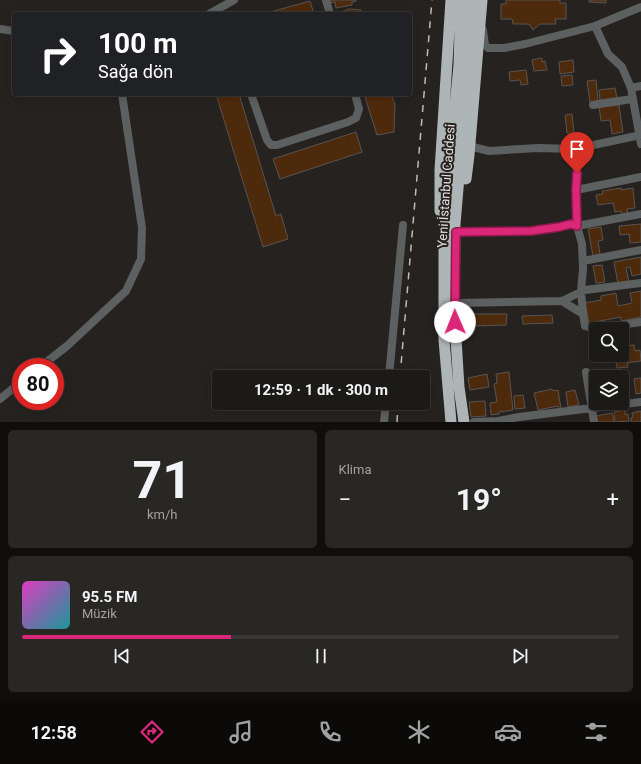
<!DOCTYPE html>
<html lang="tr">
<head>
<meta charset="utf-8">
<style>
  body { margin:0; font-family:Roboto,sans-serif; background:#292724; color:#f1f3f6; height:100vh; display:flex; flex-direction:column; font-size:15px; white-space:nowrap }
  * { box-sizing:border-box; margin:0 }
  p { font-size:13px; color:#a0a1a1 }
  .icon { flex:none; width:22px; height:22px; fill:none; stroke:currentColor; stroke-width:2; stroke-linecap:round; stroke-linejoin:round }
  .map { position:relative; height:422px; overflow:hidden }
  .panel { display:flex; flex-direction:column; gap:8px; padding:8px; background:#0f0e0d; flex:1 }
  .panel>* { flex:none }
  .guide { position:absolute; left:12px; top:12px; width:400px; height:84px; border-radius:4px; box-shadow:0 2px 10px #0003,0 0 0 1px #3a3836; background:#202124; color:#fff; overflow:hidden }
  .buttons { position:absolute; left:589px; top:322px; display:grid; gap:8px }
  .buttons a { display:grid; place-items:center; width:40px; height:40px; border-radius:4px; background:#1c1a17; box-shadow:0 2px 10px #0003,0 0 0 1px #3a3836; font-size:20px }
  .speed { position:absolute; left:12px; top:358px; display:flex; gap:8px; font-size:20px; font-weight:700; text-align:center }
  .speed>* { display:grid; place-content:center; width:52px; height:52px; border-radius:50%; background:#1c1a17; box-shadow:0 2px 10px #0003,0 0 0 1px #3a3836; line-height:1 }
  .speed .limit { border:6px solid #d22; background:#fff; color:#111 }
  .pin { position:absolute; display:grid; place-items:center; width:34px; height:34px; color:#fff; margin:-41px -17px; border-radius:50% 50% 50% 0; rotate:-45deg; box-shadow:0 0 4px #0007 }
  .pin .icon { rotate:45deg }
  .me { position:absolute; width:44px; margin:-22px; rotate:359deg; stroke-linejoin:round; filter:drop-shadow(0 0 3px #0008) }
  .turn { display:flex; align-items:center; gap:14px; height:84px; padding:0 20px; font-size:18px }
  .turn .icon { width:52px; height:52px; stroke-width:2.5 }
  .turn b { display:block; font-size:28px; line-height:34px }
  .big { font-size:30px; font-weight:700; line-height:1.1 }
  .panel .widget { flex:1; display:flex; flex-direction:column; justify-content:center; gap:6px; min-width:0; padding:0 14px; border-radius:6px; background:#292724 }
  .panel .dial { align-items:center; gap:0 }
  .dial b { font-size:52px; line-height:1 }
  .song { display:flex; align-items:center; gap:12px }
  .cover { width:48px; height:48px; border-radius:6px; background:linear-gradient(135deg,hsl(310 70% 55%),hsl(180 70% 35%)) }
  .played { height:4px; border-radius:2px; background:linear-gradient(90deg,#db2777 35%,#3a3836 35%) }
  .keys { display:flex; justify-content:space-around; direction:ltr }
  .heat { display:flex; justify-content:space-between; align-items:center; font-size:22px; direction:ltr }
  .panel .tiles { flex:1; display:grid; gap:8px; grid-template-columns:1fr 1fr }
  .widget:last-child { grid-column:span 2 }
  .trip { position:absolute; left:212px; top:370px; width:218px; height:40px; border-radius:4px; background:#1c1a17; box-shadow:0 2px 10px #0003,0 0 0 1px #3a3836; font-weight:700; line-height:40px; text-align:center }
  .tabs { display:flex; height:64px; justify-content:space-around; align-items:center; background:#0b0a09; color:#a0a1a1 }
  .tabs .icon { width:28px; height:28px }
  .tabs .active { color:#db2777 }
  .tabs b { font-size:18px; color:#f1f3f6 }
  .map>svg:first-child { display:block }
  .building { fill:#4e2a0d; stroke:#595451 }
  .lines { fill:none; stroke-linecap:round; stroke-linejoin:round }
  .minor { stroke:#5d6060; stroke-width:8 }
  .highway { stroke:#aeb5b6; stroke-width:11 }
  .rail { stroke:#bebbb9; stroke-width:1.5; stroke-dasharray:7 7; stroke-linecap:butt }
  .route-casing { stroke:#8e194d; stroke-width:10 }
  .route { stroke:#db2777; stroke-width:7 }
  .labels { text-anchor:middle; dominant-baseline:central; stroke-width:4; stroke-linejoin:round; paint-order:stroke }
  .street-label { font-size:13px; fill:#e4e1df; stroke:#26221f }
</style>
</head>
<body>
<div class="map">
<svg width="641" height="422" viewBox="0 0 641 422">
  <rect width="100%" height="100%" fill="#26221f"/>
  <!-- building -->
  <path class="building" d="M329 0H356V1L352 2V5L336 8 335 2 330 3Z
    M506 0H560V3H566V19H555L556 24H540L533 30 529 24H513L512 19H501V4H506Z
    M589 0H606V3L589 2Z
    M310 1 314 14H263Z
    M349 9 361 10 362 14H339V13Z
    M542 58V62L545 61 547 70 534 71 532 60Z
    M573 60 574 72 560 74 559 62Z
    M526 70 528 84 521 85 520 80 510 81 509 72Z
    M572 75 573 85 562 86 561 76Z
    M596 80 598 101 590 102 587 81Z
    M615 88 617 98 600 100 599 90Z
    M216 94H239L276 216 281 214 288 239 263 247Z
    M364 94H391L395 104 394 132 377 135Z
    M619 105 623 132 612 134 610 120 601 121 599 107Z
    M572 114 574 133H567L565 115Z
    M356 132 362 152 280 179 273 159Z
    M621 188V190L633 188 635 208 627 209 628 214 622 215 621 211 615 212 613 203 598 205 596 195 603 194 602 191Z
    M641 224V242L630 243 629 234 620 235 619 226Z
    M601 227 603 240 598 241 600 254 593 256 588 229Z
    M641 257V274L632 276 630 267 626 268 629 282 618 284 614 262Z
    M602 265 605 282 596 283 593 266Z
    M641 291V317L621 321V317L589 323 585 303 601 300V296L616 293 618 306 632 303 630 293Z
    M472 314H507L506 325 473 326Z
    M552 315 553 323 523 324 522 316Z
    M634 345 635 351 640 350 641 361 627 363 628 367 617 368 615 355H622V352L625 351 624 346Z
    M509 372 513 410 499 412V414L491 415 490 403 497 402 494 384 497 383 496 374Z
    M487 374 489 387 470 390 468 378Z
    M622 377H625L627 392H622Z
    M641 378V393L636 394 634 379Z
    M552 389 553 391 558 390 561 409H559L558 406 538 410 534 393Z
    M575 390 579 405 568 407 566 392Z
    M523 395 525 408 515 409 514 396Z
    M485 401 486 416 471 417 469 402Z
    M294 403H334V407L295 410Z
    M625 410V415L628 414 629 421 615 422 614 412Z
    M641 411V422H631V418L633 417 632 413Z
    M612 413 614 422H597L596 416Z"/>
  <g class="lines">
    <!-- minor -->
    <path class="minor" d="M326 0 330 14
      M209 14 234 0
      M595 26 608 54 622 67 631 88 641 144
      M0 29 14 31
      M483 30 485 45 488 48H504L525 44 595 26 641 7
      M631 88 641 86
      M251 94 267 140 271 145H277L348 122 356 118 359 109 355 94
      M593 105 632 99
      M469 146 489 151 538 148 575 149 641 135
      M575 149 577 173 576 190 577 226 582 244 583 269 581 291 583 314
      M576 190 641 177
      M456 232 531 231 559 227 571 224 577 226 641 214
      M583 261 641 250
      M562 301 583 314 585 326 595 329 641 322
      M455 303 562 301 585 290 641 283
      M40 367 67 346 126 291 141 259 142 228 122 94
      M586 372 594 422
      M389 377 403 225
      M0 399 21 382
      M384 422 386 403
      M474 422 498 421 519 417 641 402"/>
    <!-- highway -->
    <path class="highway" d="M466 179 469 155 482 0
      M440 211V170L451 0
      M451 422 444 340V250L448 179 459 65 461 0
      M464 422 459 387 454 307 455 224 468 71 472 0"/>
    <!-- rail -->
    <path class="rail" d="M400 377 432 0
      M397 422 398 403"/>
  </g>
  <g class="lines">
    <!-- route casing -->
    <g class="route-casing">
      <path id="route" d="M455 322 456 232 531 231 559 227 571 224 577 226 576 190 577 173"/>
    </g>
    <!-- route -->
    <use href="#route" class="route"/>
  </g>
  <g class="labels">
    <!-- street labels -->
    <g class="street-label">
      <text transform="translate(446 186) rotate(-86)">Yeni İstanbul Caddesi</text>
    </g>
  </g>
</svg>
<div class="buttons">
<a><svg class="icon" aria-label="search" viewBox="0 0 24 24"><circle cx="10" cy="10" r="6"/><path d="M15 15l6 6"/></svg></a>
<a><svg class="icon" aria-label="layers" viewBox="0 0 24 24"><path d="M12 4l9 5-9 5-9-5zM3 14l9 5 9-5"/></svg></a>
</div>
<div class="speed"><div class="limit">80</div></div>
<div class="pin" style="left:577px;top:173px;background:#d93025"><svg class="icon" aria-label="arrive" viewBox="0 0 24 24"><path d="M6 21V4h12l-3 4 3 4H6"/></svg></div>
<svg class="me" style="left:455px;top:322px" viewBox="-20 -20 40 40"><circle r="19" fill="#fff"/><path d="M0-13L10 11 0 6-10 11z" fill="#db2777"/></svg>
<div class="trip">12:59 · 1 dk · 300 m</div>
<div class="guide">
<div class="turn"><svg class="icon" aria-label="right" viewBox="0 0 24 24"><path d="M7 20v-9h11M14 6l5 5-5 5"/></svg><div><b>100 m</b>Sağa dön</div></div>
</div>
</div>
<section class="panel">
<div class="tiles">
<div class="widget dial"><b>71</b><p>km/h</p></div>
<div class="widget"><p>Klima</p>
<div class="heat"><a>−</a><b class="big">19°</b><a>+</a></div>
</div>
<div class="widget">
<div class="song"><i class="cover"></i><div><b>95.5 FM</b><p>Müzik</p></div></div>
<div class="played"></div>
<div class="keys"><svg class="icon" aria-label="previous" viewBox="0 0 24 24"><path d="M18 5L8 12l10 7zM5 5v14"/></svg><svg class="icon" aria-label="pause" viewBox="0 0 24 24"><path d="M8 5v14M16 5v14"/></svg><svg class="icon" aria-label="next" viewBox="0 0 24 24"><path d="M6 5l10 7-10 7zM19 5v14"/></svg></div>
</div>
</div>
</section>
<nav class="tabs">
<b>12:58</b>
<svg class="icon active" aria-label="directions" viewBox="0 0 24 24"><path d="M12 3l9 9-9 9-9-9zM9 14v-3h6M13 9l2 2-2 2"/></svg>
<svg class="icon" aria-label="music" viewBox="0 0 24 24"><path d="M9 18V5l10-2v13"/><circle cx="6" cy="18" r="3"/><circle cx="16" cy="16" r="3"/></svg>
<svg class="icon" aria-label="phone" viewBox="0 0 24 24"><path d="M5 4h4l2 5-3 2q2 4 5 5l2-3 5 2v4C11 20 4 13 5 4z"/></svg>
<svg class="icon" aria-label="climate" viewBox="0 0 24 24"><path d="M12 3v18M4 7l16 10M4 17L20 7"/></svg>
<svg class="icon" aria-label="car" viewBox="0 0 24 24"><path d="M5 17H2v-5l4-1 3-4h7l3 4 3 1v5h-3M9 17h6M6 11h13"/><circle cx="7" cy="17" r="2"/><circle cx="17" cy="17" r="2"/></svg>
<svg class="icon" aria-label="filters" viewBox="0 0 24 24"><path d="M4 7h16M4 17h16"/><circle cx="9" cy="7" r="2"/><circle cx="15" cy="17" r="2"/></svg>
</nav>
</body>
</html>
